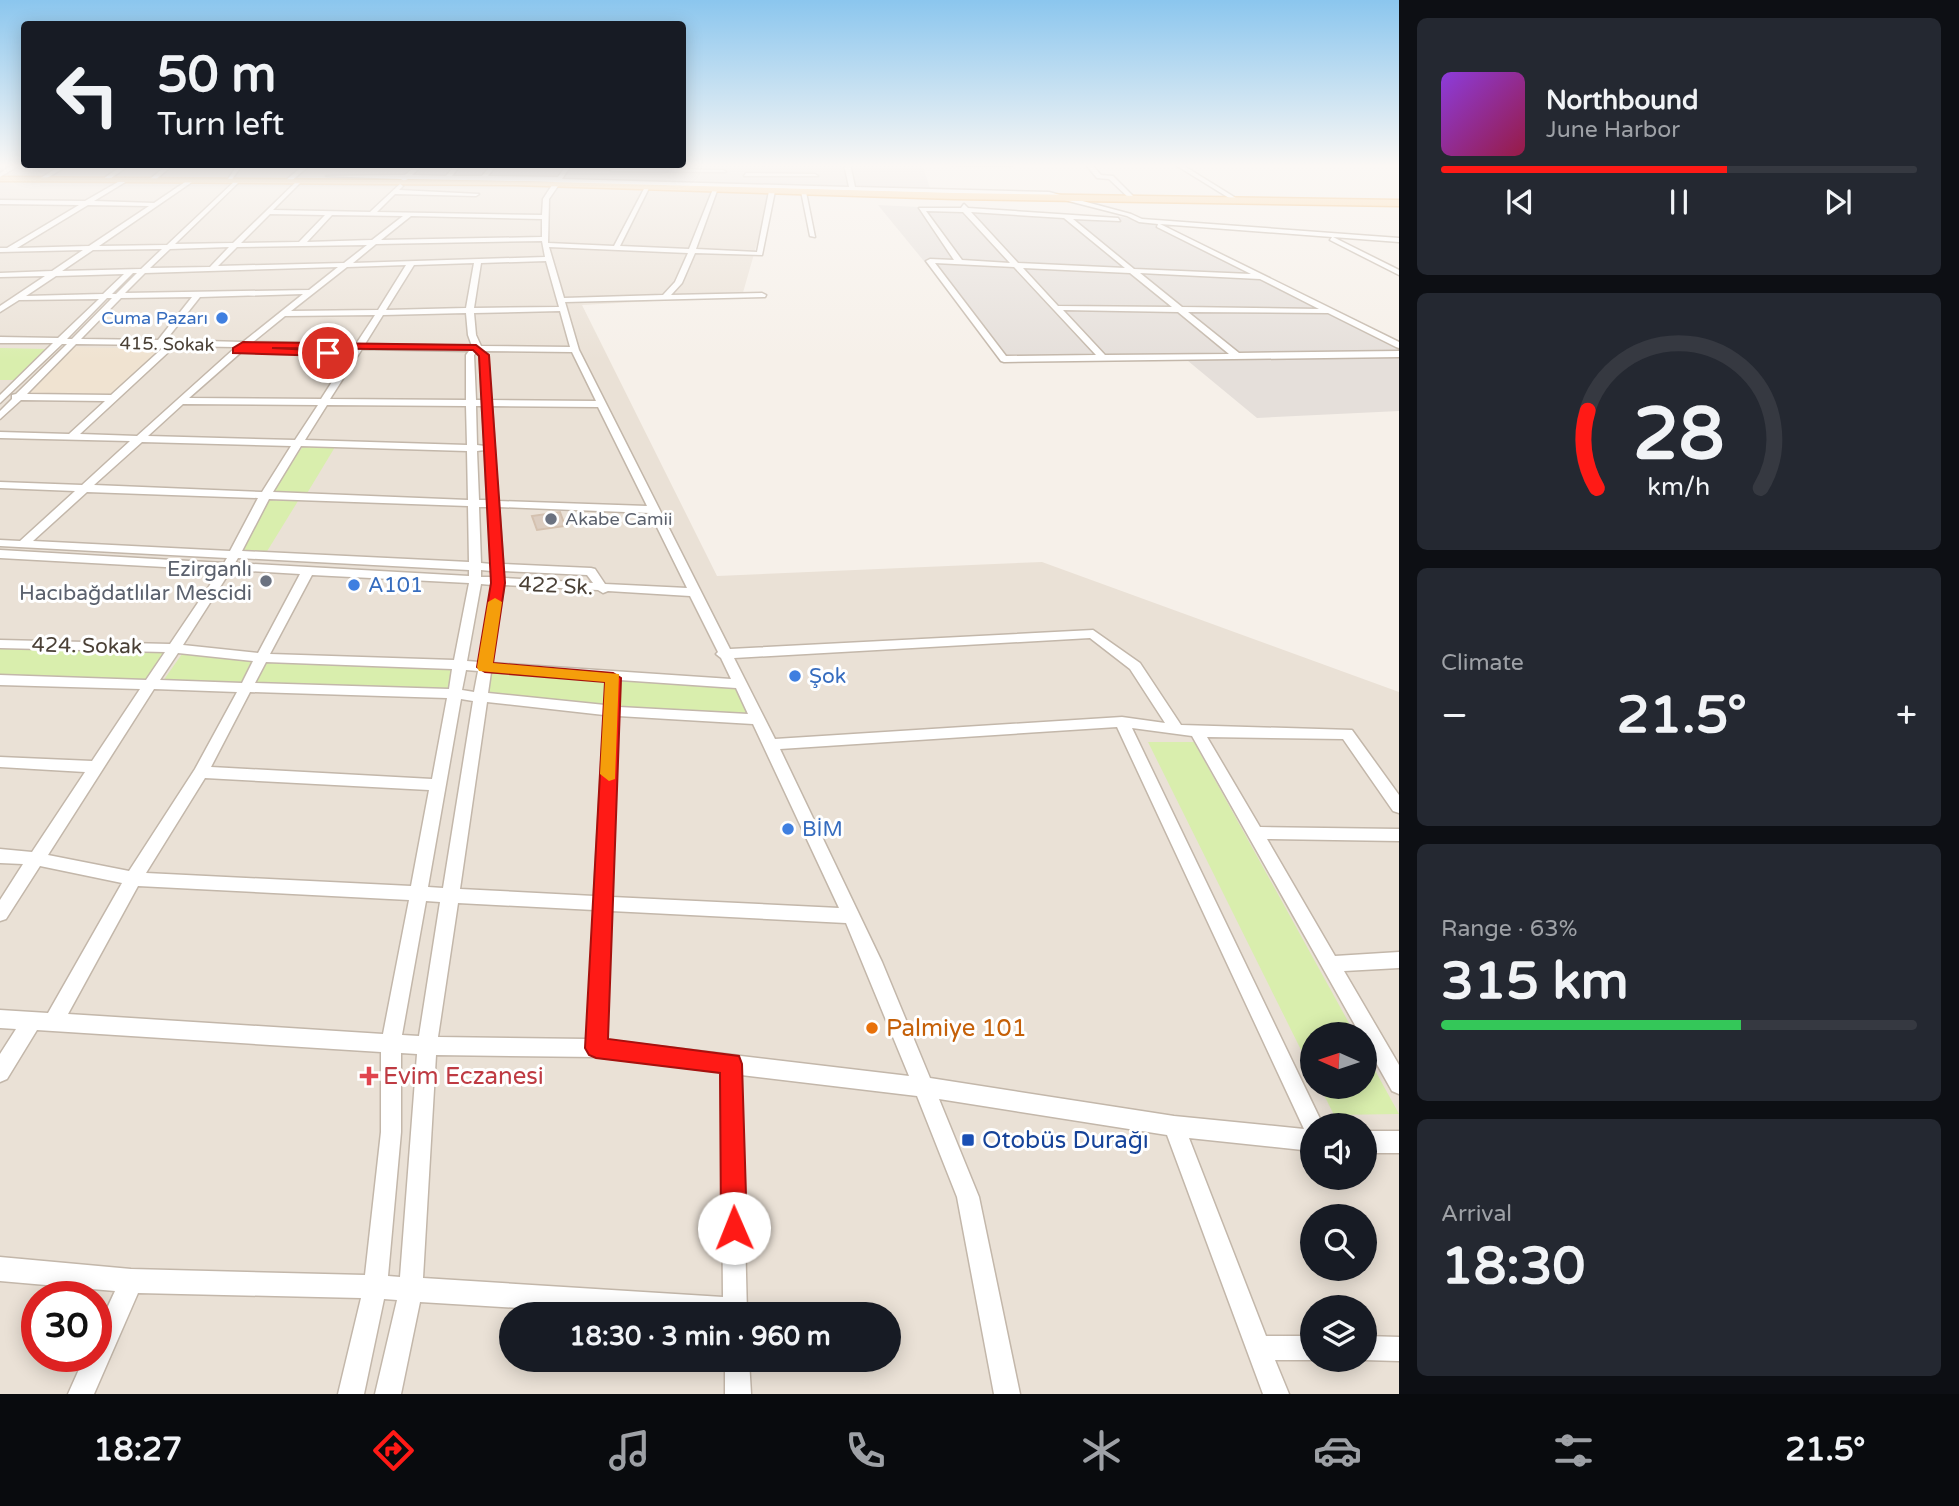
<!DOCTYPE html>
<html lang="en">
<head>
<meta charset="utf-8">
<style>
  body { margin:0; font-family:"Varela Round",sans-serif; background:#242831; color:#f1f3f6; height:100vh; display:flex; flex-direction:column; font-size:26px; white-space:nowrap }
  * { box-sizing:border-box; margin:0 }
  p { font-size:23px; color:#9ea1a6 }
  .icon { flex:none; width:38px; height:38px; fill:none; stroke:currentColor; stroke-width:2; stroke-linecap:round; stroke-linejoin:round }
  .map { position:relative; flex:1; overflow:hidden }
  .side { display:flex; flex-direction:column; gap:18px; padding:18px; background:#0d0f14; width:560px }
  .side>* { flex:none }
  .guide { position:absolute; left:21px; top:21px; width:665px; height:147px; border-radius:7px; box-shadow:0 4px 18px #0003; background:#171b24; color:#f1f3f6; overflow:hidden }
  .needle { width:46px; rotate:273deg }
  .controls { position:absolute; left:1300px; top:1022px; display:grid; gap:14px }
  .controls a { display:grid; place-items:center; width:77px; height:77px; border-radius:50%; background:#171b24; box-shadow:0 4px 18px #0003; font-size:35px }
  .speed { position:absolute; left:21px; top:1281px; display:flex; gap:14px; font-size:35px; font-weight:700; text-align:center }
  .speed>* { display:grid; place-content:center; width:91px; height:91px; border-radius:50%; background:#171b24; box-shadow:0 4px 18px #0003; line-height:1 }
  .speed .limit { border:10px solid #d22; background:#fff; color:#111 }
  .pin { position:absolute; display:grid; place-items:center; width:60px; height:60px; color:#fff; margin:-30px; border:4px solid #fff; border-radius:50%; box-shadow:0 2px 7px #0007 }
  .me { position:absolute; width:77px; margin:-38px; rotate:359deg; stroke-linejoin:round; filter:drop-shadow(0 0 5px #0008) }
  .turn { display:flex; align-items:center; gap:24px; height:147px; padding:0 21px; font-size:32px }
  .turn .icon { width:91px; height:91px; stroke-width:2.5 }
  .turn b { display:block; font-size:49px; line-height:60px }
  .big { font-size:52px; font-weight:700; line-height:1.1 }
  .side .widget { flex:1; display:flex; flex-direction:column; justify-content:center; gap:10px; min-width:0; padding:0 24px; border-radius:10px; background:#242831 }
  .side .dial { align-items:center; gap:0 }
  .dial svg { height:182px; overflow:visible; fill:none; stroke:#363941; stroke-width:7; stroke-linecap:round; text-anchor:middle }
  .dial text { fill:#f1f3f6; stroke:none }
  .song { display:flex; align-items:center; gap:21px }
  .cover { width:84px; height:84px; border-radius:10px; background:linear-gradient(135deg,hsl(270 70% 55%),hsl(340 70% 35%)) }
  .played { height:7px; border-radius:4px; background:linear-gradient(90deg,#ff1a16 60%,#363941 60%) }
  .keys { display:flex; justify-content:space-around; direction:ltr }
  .heat { display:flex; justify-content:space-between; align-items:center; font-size:38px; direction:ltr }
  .charge { height:10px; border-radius:5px; background:linear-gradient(90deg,#34c759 63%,#363941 0) }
  .trip { position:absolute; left:499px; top:1302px; width:402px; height:70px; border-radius:35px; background:#171b24; box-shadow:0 4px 18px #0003; font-weight:700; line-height:70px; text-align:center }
  .menu { display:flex; height:112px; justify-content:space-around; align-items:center; background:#090b0e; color:#9ea1a6 }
  .menu .icon { width:49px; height:49px }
  .menu .current { color:#ff1a16 }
  .menu b { font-size:32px; color:#f1f3f6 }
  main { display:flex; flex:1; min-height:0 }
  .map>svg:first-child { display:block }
  .residential { fill:#eae1d6; fill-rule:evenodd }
  .industrial { fill:#e5dfda }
  .education { fill:#f0e3d1 }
  .green { fill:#d9eead }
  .building { fill:#dccdc0; stroke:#d4c1af; stroke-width:2 }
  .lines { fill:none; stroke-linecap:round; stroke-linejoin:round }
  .minor-casing { stroke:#c3b7aa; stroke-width:3 }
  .major-casing { stroke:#f0b05c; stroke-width:3 }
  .minor { fill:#fff; fill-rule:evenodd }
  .major { fill:#ffd498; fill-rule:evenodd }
  .route { fill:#ff1a16; stroke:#a6110e; stroke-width:2 }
  .slow { fill:#f59e0b }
  .shop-dot { fill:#3f7fe0; stroke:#fff; stroke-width:2.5 }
  .worship-dot { fill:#6b7280; stroke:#fff; stroke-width:2.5 }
  .food-dot { fill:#e8710a; stroke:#fff; stroke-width:2.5 }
  .health-dot { fill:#e0444e; stroke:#fff; stroke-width:2.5 }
  .transit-dot { fill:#1a4fb4; stroke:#fff; stroke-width:2.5 }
  .labels { text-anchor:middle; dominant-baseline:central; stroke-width:6; stroke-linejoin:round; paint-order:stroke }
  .far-shop-label { font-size:18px; fill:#366cbe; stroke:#fff; text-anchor:end }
  .far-street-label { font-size:18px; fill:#4a4036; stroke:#fff }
  .far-worship-label { font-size:18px; fill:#5b616d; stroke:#fff; text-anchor:start }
  .worship-label { font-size:21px; fill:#5b616d; stroke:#fff; text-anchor:end }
  .shop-label { font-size:21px; fill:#366cbe; stroke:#fff; text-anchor:start }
  .street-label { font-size:21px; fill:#4a4036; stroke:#fff }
  .near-food-label { font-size:24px; fill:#c56008; stroke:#fff; text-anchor:start }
  .near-health-label { font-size:24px; fill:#be3a42; stroke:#fff; text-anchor:start }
  .near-transit-label { font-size:24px; fill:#164399; stroke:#fff; text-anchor:start }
</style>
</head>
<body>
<main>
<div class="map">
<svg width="1399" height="1394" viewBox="0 0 1399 1394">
  <rect width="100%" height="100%" fill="#f6f0e9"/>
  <!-- residential -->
  <path class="residential" d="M0 164H344L322 181 772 191 742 296 582 305 717 576 1042 562 1399 692V1394H0ZM1312 1034H1365V1087H1312ZM1312 1125H1365V1178H1312ZM1312 1216H1365V1269H1312ZM37 1297H96V1356H37ZM1312 1307H1365V1360H1312ZM511 1314H889V1360H511Z"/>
  <!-- industrial -->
  <path class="industrial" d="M344 164H922L931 191 325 179Z
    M878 205 1121 217 1159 223 1399 347V411L1257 418 1182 356 1004 359Z"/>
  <!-- education -->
  <path class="education" d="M68 347 166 349 113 398 19 397Z"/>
  <!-- green -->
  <path class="green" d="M0 348 47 349 16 380H0Z
    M303 446 335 447 306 495 271 494Z
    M268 500 298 501 266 553 239 552Z
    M0 648 165 653 147 680 0 675Z
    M182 654 255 661 242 682 163 681Z
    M268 661 452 669 451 691 255 684Z
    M485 667 738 684 756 719 480 697Z
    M1148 742H1194L1355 1034H1312V1072Z
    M1365 1052 1399 1114 1334 1115 1320 1087H1365Z"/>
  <!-- building -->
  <path class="building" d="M560 512 565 526 537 530 532 516Z"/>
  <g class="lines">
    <!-- minor casing -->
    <g class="minor-casing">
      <path id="minor" d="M14 164H21L0 177V173Z
        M63 164H70L44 180 39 179Z
        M124 164H131L107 181H103V179Z
        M168 164H174L154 181H150V179Z
        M238 164H243L230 182H226Z
        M305 164H311L289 183H285V181Z
        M418 164H424L412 175 446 176 456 164H461L452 176H482L492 164H497L488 176 558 177 567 164H572L562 179 849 187 844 164H850L855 187 1049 192 1131 214 1142 219 1399 238V242L1333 237 1399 270V275L1330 240 1332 237 1160 224 1399 342V348L1396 347 1328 313 1188 312 1239 353 1399 351V357L1004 362 1001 361 926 261 930 259 954 260 919 208H961L964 204 968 208 1118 218 1120 221 1073 219 1134 269 1251 274 1157 227 1158 224 1139 222 1127 216 1049 196 560 183 549 199 548 243 614 246 645 187 650 186 620 246 689 249 713 189 718 188 696 249 757 252 769 191 772 189 775 191 762 255 695 253 682 283 671 295 762 293 766 295 765 297 565 302 579 350 730 649 1093 630 1140 663 1181 725 1352 730 1399 795V813L1393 811 1343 739 1207 737 1260 827 1399 829V841L1267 839 1335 956 1399 952V968L1344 971 1399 1065V1094L1392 1091 1365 1043V1034H1360L1192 736 1132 728 1323 1125H1312V1151L1189 1138 1266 1336H1312L1313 1360H1275L1289 1394H1263L1167 1135 939 1099 979 1197 1020 1394H994L957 1197 917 1096 741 1075 747 1314H617L420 1302 401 1394H375L397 1300 384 1299 364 1394H338L361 1298 138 1293 94 1394H68L85 1356H96V1332L115 1291 0 1281V1257L131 1269 365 1275 381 1132V1052L37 1030 7 1079 0 1082V1054L16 1029 0 1028V1010L48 1013 122 883 40 866 6 919 0 921V900L23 864 0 863V849L32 852 85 772 0 767V757L92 761 140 689 0 685V675L146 680 165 652 0 648V640L170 644 220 570 0 558V550L224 563 227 558 0 546V540L20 541 75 491 0 488V482L82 485 130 441 0 438V432L69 434 105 401 21 400 0 419V411L12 399V395L16 394 67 344H62L0 403V395L53 343H0V337L58 338 99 299 19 300 0 312V306L45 276 0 277V273L52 271 83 250 0 252V248H7L79 205 0 204V200L85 201 125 178 127 181 94 201 154 203 188 180H192V182L99 246 167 245 237 179 239 182 175 244 233 243 298 180 300 183 273 210 370 212 400 184 403 186 399 190 479 194 476 196 395 194 377 212 542 215 543 199 554 182 408 179 404 181 401 179 326 176 405 175ZM88 205 149 206 89 246 17 248ZM926 211 963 212 1010 263 962 260ZM971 212 1064 218 1125 268 1018 263ZM270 214 325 215 299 242 241 243ZM332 215 403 216 372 240 307 242ZM411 216 542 219V237L381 240ZM542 241 545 257 353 263 376 244ZM367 245 344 263 218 266 237 247ZM229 247 210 267 150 268 170 249ZM549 247 688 253 675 282 663 295 564 298ZM162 249 141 269 62 271 93 250ZM546 261 559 307 474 308 481 263ZM474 263 466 308 386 310 414 265ZM935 263 1014 267 1096 355 1006 356ZM406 265 378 310 291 311 347 267ZM338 267 309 290 125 293 145 273ZM1023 268 1130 273 1172 307 1058 306ZM133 273H137L116 294H112ZM1140 273 1260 279 1319 309 1182 307ZM124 274 103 294 26 296 56 276ZM303 294 243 342 166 340 200 297ZM192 297 158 340 81 339 121 298ZM107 298H112L72 339H67ZM1063 310 1178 312 1229 354 1105 355ZM560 311 570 347 481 346 476 335 474 313ZM466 313 468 335 472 346 365 344 383 315ZM375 315 356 344 253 342 285 316ZM76 344 154 345 152 348 156 351 166 345 111 395 27 394ZM175 346 236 347 137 436 80 434ZM247 347 353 349 321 399 189 398ZM362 349 469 351 466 355V400L330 399ZM485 351 572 352 596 401 491 400 488 355ZM477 352 480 355 482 400H476L474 355ZM183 404 318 405 295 440 148 436ZM327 405 466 406 467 445 305 440ZM476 406H482L485 446 477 445ZM492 406 598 407 647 506 498 501ZM142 442 291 446 262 492 94 485ZM301 446 467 451 468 500 273 492ZM485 450 487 500H479L477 451ZM87 492 258 498 230 551 33 541ZM269 499 468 506 469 562 242 551ZM479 507H488L491 564 481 563ZM499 507 650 513 687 588 605 584 595 569 591 568 503 564ZM238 558 469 570V576L235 563ZM231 570 300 574 258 653 183 645ZM481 570 491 571 492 577H481ZM503 571 587 575 593 583 504 578ZM312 575 469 583 454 660 270 654ZM481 584 492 585 479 662 467 661ZM504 585 598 590 603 593 608 591 690 596 718 652 716 654 721 658 731 679 492 663ZM1090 638 1130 669 1165 723 1122 717 775 739 734 658ZM178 653 253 661 242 683 160 680ZM266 662 452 669 449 689 255 683ZM466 670 478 671 474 692 462 690ZM491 672 606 679 605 705 488 693ZM620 680 736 688 748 714 619 707ZM154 689 237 692 195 769 129 871 48 855ZM250 692 447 698 432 779 211 767ZM461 699 473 701 443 888 428 887ZM487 702 604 715 594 896 460 889ZM618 716 753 724 839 908 612 897ZM1117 727 1304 1129 1174 1116 930 1078 882 962 780 749ZM205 778 429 790 411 886 146 873ZM138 886 409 900 383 1034 68 1014ZM426 901 440 902 419 1036 402 1035ZM458 903 594 910 587 1039 438 1037ZM611 911 846 923 909 1076 606 1040ZM401 1053 417 1054 400 1277 388 1276 401 1132ZM436 1055 596 1057 721 1072 723 1297 423 1278Z
        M913 164H1013L1011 166Z
        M1085 164H1091L1101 175 1113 176 1136 199 1131 200 1109 179 1097 178Z
        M1174 164H1181L1239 200 1234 201Z
        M613 168 723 170 726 172 611 171Z
        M746 173 815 174 818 176H744Z
        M801 191 806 192 815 237 810 236Z
        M1365 1131H1399V1153H1365Z
        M1365 1336 1399 1337V1361L1364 1360Z
        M725 1360H749L751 1394H725Z"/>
    </g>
    <!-- major casing -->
    <g class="major-casing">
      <path id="major" d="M0 177 513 181 954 193 1399 200V206L954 199 513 185 0 181Z"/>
    </g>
    <!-- minor -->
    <use href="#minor" class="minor"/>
    <!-- major -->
    <use href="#major" class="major"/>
  </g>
  <!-- sky -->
  <linearGradient id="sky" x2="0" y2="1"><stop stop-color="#8bc6ee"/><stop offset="0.46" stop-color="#fbf8f5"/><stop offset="1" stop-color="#fbf8f5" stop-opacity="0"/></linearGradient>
  <rect width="1399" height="360" fill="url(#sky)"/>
  <!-- route -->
  <path class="route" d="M243 342 476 345 489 355 505 583 493 663 613 673 621 678 608 1039 739 1056 742 1064 747 1228 743 1237 734 1241 725 1237 721 1228 720 1073 596 1058 589 1055 585 1048 605 682 485 672 477 667 491 583 479 356 473 350 272 348 332 351 328 356 233 353V348Z"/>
  <!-- slow -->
  <path class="slow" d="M495 598 502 602 493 663 619 674 615 779 609 781 600 774 605 682 479 671 477 667 488 602Z"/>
  <!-- markers -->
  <g class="shop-dot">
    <circle cx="222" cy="318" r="7"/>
    <circle cx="354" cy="585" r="7"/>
    <circle cx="795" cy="676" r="7"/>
    <circle cx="788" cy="829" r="7"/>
  </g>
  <g class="worship-dot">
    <circle cx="551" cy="519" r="7"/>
    <circle cx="266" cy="581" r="7"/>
  </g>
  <circle class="food-dot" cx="872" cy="1028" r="7"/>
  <path class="health-dot" d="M365.5 1065.5h7v7h7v7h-7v7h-7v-7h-7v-7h7z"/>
  <rect class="transit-dot" x="961" y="1133" width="14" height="14" rx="3.5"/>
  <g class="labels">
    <!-- far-shop labels -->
    <g class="far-shop-label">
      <text x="208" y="318">Cuma Pazarı</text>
    </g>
    <!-- far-street labels -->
    <g class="far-street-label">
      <text transform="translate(167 344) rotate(1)">415. Sokak</text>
    </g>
    <!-- far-worship labels -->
    <g class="far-worship-label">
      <text x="565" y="519">Akabe Camii</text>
    </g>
    <!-- worship labels -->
    <g class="worship-label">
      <text x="252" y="569">Ezirganlı<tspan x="252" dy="24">Hacıbağdatlılar Mescidi</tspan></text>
    </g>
    <!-- shop labels -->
    <g class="shop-label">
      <text x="368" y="585">A101</text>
      <text x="809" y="676">Şok</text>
      <text x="802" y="829">BİM</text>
    </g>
    <!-- street labels -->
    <g class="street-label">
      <text transform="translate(556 586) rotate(3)">422 Sk.</text>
      <text transform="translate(87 646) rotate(1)">424. Sokak</text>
    </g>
    <!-- near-food labels -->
    <g class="near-food-label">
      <text x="886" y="1028">Palmiye 101</text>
    </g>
    <!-- near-health labels -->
    <g class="near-health-label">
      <text x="383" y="1076">Evim Eczanesi</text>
    </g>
    <!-- near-transit labels -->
    <g class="near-transit-label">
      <text x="982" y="1140">Otobüs Durağı</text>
    </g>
  </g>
</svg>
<div class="controls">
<a><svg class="needle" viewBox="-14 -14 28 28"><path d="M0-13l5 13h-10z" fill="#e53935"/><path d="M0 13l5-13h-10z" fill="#9ea1a6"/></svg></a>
<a><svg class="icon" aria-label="sound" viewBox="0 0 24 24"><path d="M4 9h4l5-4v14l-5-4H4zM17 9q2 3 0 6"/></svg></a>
<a><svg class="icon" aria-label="search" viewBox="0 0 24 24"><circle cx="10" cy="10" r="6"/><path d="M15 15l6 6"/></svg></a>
<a><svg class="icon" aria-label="layers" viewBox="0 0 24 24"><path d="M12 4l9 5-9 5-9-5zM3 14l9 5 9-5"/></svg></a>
</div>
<div class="speed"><div class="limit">30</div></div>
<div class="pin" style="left:328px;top:353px;background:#d93025"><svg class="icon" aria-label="arrive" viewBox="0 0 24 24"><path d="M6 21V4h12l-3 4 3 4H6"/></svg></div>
<svg class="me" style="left:734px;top:1228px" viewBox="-20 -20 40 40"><circle r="19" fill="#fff"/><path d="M0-13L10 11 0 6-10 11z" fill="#ff1a16"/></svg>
<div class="trip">18:30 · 3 min · 960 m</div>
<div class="guide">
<div class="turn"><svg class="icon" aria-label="left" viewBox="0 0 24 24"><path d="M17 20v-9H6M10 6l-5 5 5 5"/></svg><div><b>50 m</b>Turn left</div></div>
</div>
</div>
<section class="side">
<div class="widget">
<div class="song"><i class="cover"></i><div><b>Northbound</b><p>June Harbor</p></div></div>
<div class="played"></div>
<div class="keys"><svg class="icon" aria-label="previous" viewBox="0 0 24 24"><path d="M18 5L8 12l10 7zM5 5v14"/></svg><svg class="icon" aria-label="pause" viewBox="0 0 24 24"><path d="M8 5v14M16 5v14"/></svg><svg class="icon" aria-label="next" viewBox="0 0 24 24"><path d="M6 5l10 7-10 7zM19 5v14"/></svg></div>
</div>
<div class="widget dial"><svg viewBox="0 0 100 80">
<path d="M14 69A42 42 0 1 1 86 69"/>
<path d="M14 69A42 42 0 0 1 10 35" stroke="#ff1a16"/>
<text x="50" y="56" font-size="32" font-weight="700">28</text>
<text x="50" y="72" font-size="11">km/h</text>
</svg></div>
<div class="widget"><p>Climate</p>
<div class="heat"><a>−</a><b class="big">21.5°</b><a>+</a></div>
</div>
<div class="widget"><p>Range · 63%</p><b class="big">315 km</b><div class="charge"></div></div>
<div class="widget"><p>Arrival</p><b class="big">18:30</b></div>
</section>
</main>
<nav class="menu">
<b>18:27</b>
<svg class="icon current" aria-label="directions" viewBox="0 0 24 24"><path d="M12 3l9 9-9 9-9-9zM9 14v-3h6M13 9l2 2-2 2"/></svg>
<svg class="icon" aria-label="music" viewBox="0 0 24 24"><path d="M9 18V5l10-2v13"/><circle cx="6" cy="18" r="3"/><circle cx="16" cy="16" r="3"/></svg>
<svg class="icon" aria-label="phone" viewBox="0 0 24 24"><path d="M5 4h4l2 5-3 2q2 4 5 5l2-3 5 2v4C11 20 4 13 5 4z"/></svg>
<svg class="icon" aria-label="climate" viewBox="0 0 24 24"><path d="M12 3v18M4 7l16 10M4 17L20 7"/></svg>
<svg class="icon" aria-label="car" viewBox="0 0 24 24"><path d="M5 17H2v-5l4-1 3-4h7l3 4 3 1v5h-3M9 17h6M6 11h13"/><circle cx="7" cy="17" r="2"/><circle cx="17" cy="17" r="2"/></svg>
<svg class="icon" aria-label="filters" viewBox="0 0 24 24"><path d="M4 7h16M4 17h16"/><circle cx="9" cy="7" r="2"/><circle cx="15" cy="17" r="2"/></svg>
<b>21.5°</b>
</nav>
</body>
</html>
